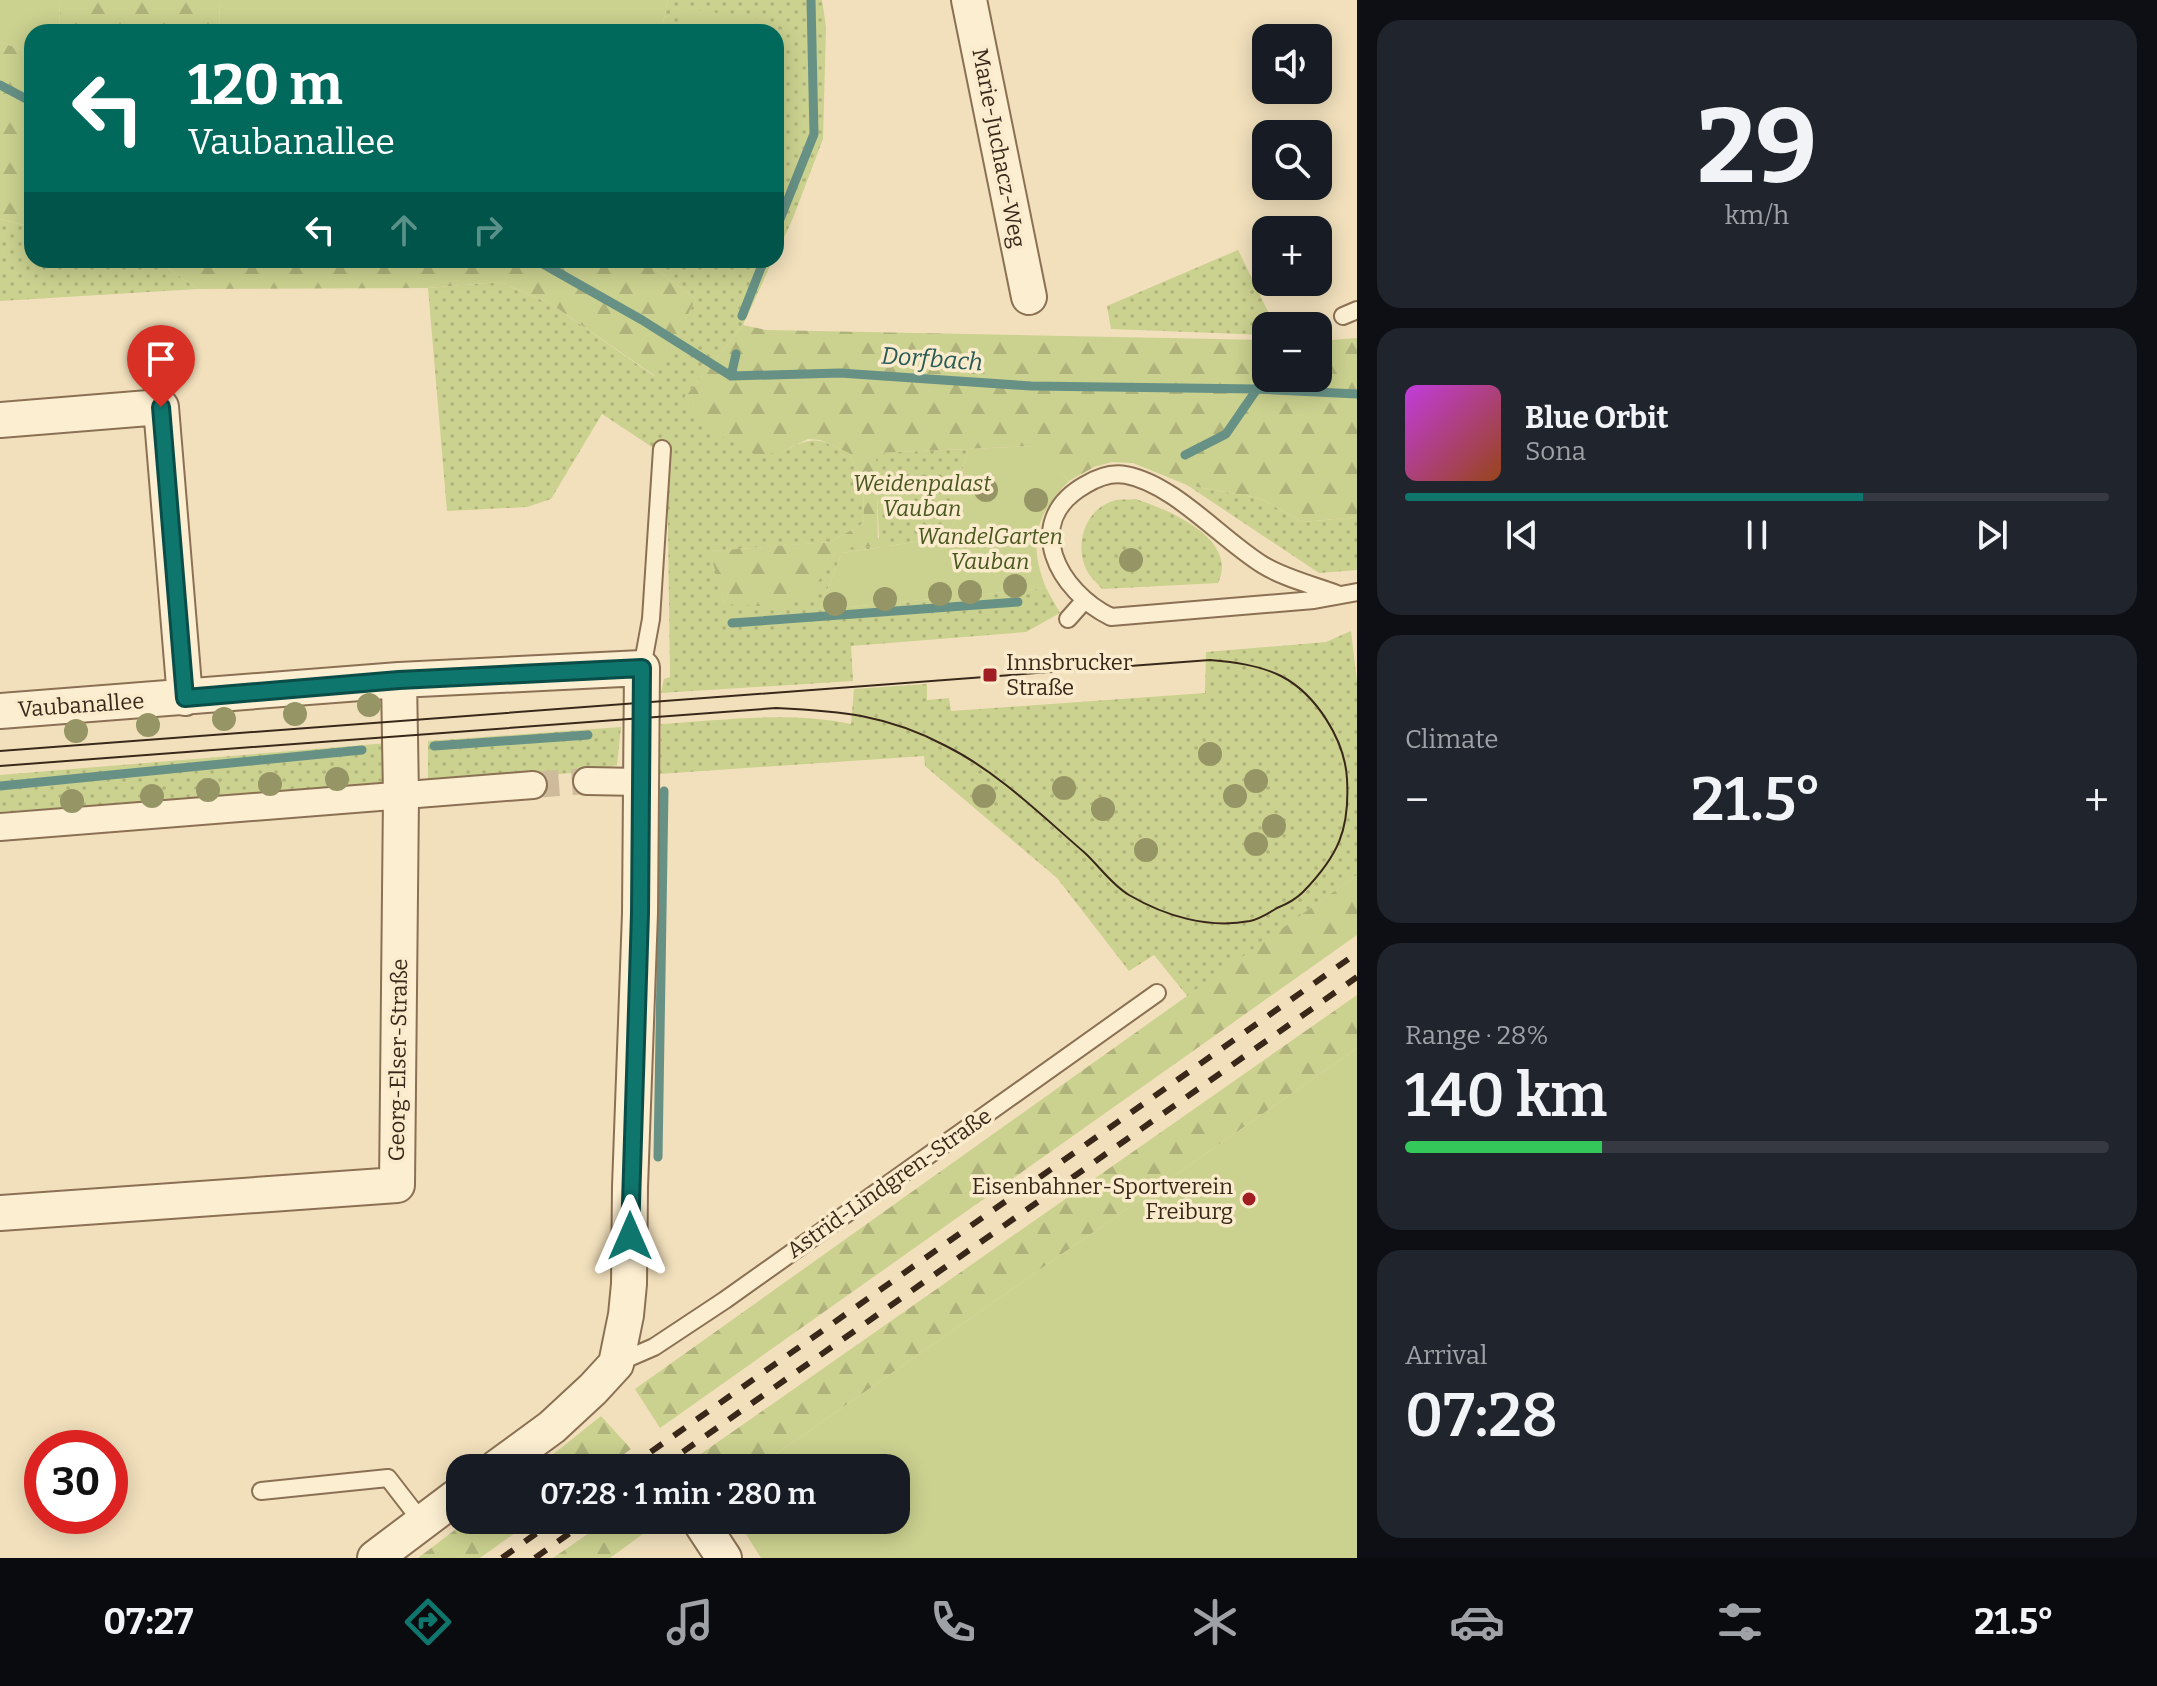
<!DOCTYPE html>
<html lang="en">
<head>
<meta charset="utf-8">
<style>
  body { margin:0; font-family:Bitter,serif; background:#20242c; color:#f1f3f6; height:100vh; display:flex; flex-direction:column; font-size:30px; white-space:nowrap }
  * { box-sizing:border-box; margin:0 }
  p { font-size:26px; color:#9ea1a6 }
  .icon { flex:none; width:44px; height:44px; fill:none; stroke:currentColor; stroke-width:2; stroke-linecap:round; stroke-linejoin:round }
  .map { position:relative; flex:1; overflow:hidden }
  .panel { display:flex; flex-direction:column; gap:20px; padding:20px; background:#0d0f14; width:800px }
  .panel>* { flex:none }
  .guide { position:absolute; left:24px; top:24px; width:760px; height:244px; border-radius:24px; box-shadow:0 4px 20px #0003; background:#00695c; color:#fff; overflow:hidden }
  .buttons { position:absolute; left:1252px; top:24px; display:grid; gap:16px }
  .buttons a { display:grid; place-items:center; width:80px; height:80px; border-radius:16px; background:#171b24; box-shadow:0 4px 20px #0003; font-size:40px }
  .speed { position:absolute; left:24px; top:1430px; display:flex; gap:16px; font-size:40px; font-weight:700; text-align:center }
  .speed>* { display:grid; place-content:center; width:104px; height:104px; border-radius:50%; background:#171b24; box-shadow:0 4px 20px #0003; line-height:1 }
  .speed .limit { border:12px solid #d22; background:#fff; color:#111 }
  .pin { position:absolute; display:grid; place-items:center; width:68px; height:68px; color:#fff; margin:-82px -34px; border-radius:50% 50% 50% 0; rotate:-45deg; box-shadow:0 0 8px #0007 }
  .pin .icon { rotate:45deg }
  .me { position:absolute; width:88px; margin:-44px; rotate:0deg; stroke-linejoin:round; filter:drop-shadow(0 0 6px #0008) }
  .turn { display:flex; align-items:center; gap:28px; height:168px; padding:0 32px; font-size:36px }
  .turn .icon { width:104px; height:104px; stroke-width:2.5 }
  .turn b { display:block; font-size:56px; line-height:68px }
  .lanes { display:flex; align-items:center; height:76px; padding:0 32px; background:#0003; justify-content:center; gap:40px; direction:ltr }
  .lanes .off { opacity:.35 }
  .big { font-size:60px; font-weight:600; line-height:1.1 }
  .panel .tile { flex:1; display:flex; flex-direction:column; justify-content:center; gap:12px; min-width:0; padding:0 28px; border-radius:24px; background:#20242c }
  .panel .dial { align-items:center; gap:0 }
  .dial b { font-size:104px; line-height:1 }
  .song { display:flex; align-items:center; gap:24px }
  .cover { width:96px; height:96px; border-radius:12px; background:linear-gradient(135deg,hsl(290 70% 55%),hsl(20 70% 35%)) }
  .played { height:8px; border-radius:4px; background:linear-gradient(90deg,#0f766e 65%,#363941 65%) }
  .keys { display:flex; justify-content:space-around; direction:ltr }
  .heat { display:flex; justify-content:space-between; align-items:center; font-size:44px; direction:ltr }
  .charge { height:12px; border-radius:6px; background:linear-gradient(90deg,#34c759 28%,#363941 0) }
  .trip { position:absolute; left:446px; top:1454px; width:464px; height:80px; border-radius:24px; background:#171b24; box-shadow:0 4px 20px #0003; font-weight:600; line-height:80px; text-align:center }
  .dock { display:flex; height:128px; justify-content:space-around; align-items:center; background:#090b0e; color:#9ea1a6 }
  .dock .icon { width:56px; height:56px }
  .dock .on { color:#0f766e }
  .dock b { font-size:36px; color:#f1f3f6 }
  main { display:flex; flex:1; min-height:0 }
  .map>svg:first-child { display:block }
  .grass { fill:url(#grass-dots) }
  .forest { fill:url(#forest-firs) }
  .garden { fill:#cbd18f }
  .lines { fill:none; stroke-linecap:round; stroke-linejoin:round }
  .stream { stroke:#679185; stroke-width:9 }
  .pedestrian-tunnel { stroke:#cdbb9c; stroke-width:26; stroke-dasharray:26 13; stroke-linecap:butt }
  .service-casing { stroke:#8b7054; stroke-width:20 }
  .pedestrian-casing { stroke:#8b7054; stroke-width:30 }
  .minor-casing { stroke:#8b7054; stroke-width:38 }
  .service { stroke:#fceed0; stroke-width:16 }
  .pedestrian { stroke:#fceed0; stroke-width:26 }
  .minor { stroke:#fceed0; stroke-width:34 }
  .tram { stroke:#39281a; stroke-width:2 }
  .rail { stroke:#39281a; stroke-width:6; stroke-dasharray:14 14; stroke-linecap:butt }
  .tree { fill:#969566 }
  .route-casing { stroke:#0a4d48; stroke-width:20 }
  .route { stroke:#0f766e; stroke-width:14 }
  .poi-dot { fill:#a01e22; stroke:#f9ebcc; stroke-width:3 }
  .labels { text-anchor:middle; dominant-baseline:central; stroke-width:7; stroke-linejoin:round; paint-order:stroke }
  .street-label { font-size:22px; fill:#39281a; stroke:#f9ebcc }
  .park-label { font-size:22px; font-style:italic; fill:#4a571f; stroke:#f9ebcc }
  .poi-label { font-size:22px; fill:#39281a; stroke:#f9ebcc; text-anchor:start }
  .water-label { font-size:24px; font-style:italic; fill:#285a56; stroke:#f9ebcc }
</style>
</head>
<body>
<main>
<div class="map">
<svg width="1357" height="1558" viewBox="0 0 1357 1558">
  <defs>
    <pattern id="grass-dots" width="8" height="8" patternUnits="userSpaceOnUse" patternTransform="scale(2)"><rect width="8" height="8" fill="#cbd18f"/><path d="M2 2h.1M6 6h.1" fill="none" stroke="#afb37b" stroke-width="1.8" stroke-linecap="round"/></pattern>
    <pattern id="forest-firs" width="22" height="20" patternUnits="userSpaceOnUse" patternTransform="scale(2)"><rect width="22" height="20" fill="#cbd18f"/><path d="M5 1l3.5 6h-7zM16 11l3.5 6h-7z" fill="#afb37b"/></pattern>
  </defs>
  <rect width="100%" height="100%" fill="#f2e0bc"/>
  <!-- grass -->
  <path class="grass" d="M668 0H822L826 27 823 139 793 218 776 255V32H661Z
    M0 219 32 227V260H156L198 289 0 301Z
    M1238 250 1275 326H1266V335L1111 329 1107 306Z
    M643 260H773L743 325 685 397 782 452C815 435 816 438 849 453L863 482 864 523 830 542 711 551 724 604 807 599 838 548 879 538 875 453 968 449 960 480 963 506 950 530 921 541 842 553 819 610 1046 588 1060 613 1026 632 851 646 853 681 661 693 664 679 670 677 667 457 602 414 551 499 527 507 447 511 428 288 500 282 551 304 654 376 696 299Z
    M1187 485 1259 498 1303 522 1357 517V570L1319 573Z
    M1136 499C1168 510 1239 538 1218 583L1102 589C1097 583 1089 576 1086 569 1074 543 1086 507 1116 500 1122 499 1129 500 1136 499Z
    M1351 631 1357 682V875L1188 997 1154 955 1129 971 1057 878 925 766 924 756 659 774 661 724C723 720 789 711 851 724L854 689 927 684V700L949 698 951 711 1205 693 1206 652 1326 642Z
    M621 727 617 765 587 772 428 783V741Z
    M388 743 386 784 0 812V775Z"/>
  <!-- forest -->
  <path class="forest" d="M60 0H220L219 32H59Z
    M0 42 32 53V227L0 219Z
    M156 260H643L696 299 655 376 551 304 500 282 428 288 198 289Z
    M743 325 766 330 1266 340V378H1318V341L1357 338V517L1303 522 1259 498 1187 485 1133 463 1112 462 1094 467 1069 481 1033 446 876 453 878 546 838 548 808 599 778 607 724 604 710 551 830 542 864 523 863 482 849 453 820 440 808 439 782 452 756 455 708 429 685 397Z
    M1357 875V935L660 1428 635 1389Z
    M1357 995V1048L756 1468H702L695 1458Z
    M601 1416 631 1449 605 1468H536Z
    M468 1520H533L480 1558H418Z
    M608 1520H662L610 1558H553Z"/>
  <!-- garden -->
  <path class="garden" d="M0 0H60L59 32H32V53L0 42Z
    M220 0H668L661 32H219Z
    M682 8 768 20 770 32H677Z
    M1034 446 1069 481C1035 516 1028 542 1046 588L819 610 842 553 921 541 950 530 963 506 960 480 968 449Z
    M1357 1048V1558H761L737 1520H896V1468H756Z"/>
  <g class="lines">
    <!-- stream -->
    <path class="stream" d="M0 85 32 102
      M776 229 814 134 811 0
      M536 260 642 320 731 376 840 373 1031 386 1257 389 1357 394
      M742 316 764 260
      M731 376 736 354
      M1185 455 1226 434 1257 389
      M732 623 1018 602
      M434 746 588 735
      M0 786 362 750
      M658 1157 664 791"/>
    <!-- pedestrian-tunnel -->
    <path class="pedestrian-tunnel" d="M533 785 587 781"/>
    <!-- service casing -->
    <g class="service-casing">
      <path id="service" d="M1343 316 1357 310
        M1337 594C1313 585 1284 578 1263 565 1221 539 1174 484 1126 475 1111 472 1098 477 1085 485 1020 522 1059 592 1111 617L1314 600 1357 592
        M1068 619 1084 601
        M642 668 651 619 662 449
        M617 1363 654 1347 725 1300 1157 993
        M261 1491 388 1478 422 1522"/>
    </g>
    <!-- pedestrian casing -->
    <g class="pedestrian-casing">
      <path id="pedestrian" d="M587 781 640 782
        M0 827 533 785"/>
    </g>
    <!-- minor casing -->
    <g class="minor-casing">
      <path id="minor" d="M969 0 1029 297
        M0 420 161 407 185 698
        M0 711 399 680 642 668 640 913 630 1187 629 1284 626 1315 616 1364 593 1389 552 1427 496 1468
        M0 1213 397 1185 401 796 399 680
        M699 1520 724 1558
        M375 1558 460 1494"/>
    </g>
    <!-- service -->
    <use href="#service" class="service"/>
    <!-- pedestrian -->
    <use href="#pedestrian" class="pedestrian"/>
    <!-- minor -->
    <use href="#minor" class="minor"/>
    <!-- tram -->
    <path class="tram" d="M0 751 1210 660C1233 662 1259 665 1281 676 1316 694 1345 740 1347 779 1350 830 1338 856 1303 892 1295 900 1287 904 1277 908 1269 913 1259 919 1250 921 1208 929 1165 916 1129 895 1112 885 1099 866 1085 853 1041 815 998 772 946 746 888 715 841 711 776 708L0 766"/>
    <!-- rail -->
    <path class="rail" d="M628 1468 1357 953
      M660 1468 1357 977
      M502 1558 555 1520
      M535 1558 588 1520"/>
  </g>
  <!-- trees -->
  <g class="tree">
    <circle cx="986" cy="490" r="12"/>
    <circle cx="1036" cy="500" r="12"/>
    <circle cx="1131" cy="560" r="12"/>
    <circle cx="1015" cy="586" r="12"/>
    <circle cx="970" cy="592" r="12"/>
    <circle cx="940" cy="594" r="12"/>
    <circle cx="885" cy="599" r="12"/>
    <circle cx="835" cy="604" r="12"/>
    <circle cx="369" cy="705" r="12"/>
    <circle cx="295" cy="714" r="12"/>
    <circle cx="224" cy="719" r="12"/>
    <circle cx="148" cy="725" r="12"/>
    <circle cx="76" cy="731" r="12"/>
    <circle cx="1210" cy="754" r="12"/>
    <circle cx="337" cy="779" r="12"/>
    <circle cx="1256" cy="781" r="12"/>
    <circle cx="270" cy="784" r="12"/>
    <circle cx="1064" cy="788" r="12"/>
    <circle cx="208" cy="790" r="12"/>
    <circle cx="152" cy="796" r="12"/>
    <circle cx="984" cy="796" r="12"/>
    <circle cx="1235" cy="796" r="12"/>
    <circle cx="72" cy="801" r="12"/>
    <circle cx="1103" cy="809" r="12"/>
    <circle cx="1274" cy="826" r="12"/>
    <circle cx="1256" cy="844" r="12"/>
    <circle cx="1146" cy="850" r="12"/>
  </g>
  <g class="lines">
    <!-- route casing -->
    <g class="route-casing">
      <path id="route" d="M161 407 185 698 399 680 642 668 640 913 630 1236"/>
    </g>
    <!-- route -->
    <use href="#route" class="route"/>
  </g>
  <!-- markers -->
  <g class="poi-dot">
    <rect x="982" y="667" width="16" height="16" rx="4"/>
    <circle cx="1249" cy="1199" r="8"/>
  </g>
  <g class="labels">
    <!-- street labels -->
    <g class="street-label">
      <text transform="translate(999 148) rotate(79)">Marie-Juchacz-Weg</text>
      <text transform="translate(81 705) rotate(-4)">Vaubanallee</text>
      <text transform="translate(398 1060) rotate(-89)">Georg-Elser-Straße</text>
      <text transform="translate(889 1183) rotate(-35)">Astrid-Lindgren-Straße</text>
    </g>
    <!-- park labels -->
    <g class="park-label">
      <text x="922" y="483">Weidenpalast<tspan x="922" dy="25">Vauban</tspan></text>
      <text x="990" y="536">WandelGarten<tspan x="990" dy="25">Vauban</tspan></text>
    </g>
    <!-- poi labels -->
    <g class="poi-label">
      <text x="1006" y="662">Innsbrucker<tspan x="1006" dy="25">Straße</tspan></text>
      <text x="1233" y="1186" text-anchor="end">Eisenbahner-Sportverein<tspan x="1233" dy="25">Freiburg</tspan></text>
    </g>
    <!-- water labels -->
    <g class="water-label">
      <text transform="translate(932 359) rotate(4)">Dorfbach</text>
    </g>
  </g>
</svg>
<div class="buttons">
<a><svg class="icon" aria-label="sound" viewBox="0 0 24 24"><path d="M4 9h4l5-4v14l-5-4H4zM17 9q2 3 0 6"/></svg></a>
<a><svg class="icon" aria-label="search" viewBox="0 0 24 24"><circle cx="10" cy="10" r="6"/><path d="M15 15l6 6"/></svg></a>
<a>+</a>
<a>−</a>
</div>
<div class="speed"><div class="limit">30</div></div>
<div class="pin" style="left:161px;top:407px;background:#d93025"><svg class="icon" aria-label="arrive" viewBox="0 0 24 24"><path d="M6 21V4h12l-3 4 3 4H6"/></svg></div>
<svg class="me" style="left:630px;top:1236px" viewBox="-20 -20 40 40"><path d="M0-17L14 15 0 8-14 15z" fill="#0f766e" stroke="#fff" stroke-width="4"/></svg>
<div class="trip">07:28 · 1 min · 280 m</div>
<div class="guide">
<div class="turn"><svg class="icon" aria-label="left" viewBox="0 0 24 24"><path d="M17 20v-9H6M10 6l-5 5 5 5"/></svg><div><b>120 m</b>Vaubanallee</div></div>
<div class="lanes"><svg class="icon" aria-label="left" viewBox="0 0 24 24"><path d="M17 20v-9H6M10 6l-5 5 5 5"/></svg><svg class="icon off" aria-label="ahead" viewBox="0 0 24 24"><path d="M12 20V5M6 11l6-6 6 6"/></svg><svg class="icon off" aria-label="right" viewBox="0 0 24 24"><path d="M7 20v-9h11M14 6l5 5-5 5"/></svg></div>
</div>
</div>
<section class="panel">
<div class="tile dial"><b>29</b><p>km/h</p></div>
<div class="tile">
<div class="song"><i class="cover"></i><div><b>Blue Orbit</b><p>Sona</p></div></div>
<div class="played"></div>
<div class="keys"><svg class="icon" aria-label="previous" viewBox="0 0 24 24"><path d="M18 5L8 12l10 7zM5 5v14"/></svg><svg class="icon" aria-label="pause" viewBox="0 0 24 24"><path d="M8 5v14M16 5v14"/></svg><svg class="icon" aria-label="next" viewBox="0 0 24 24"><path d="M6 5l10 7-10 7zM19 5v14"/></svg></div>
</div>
<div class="tile"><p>Climate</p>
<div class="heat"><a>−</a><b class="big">21.5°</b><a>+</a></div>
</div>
<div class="tile"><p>Range · 28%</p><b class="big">140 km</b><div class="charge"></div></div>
<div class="tile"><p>Arrival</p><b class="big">07:28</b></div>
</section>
</main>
<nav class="dock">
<b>07:27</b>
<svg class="icon on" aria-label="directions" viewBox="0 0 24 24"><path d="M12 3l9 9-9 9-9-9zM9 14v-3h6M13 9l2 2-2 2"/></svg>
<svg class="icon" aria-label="music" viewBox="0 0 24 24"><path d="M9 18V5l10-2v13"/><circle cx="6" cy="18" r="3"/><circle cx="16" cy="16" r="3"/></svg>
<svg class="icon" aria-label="phone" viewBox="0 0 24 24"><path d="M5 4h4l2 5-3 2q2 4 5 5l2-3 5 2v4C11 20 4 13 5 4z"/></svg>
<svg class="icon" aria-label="climate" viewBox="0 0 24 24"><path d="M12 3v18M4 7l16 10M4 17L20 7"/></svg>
<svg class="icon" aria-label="car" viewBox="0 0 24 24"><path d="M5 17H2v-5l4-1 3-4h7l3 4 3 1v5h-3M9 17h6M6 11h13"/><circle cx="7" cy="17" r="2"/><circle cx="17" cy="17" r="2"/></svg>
<svg class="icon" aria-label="filters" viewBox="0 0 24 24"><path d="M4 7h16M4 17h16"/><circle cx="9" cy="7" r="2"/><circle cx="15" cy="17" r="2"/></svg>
<b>21.5°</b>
</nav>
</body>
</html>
